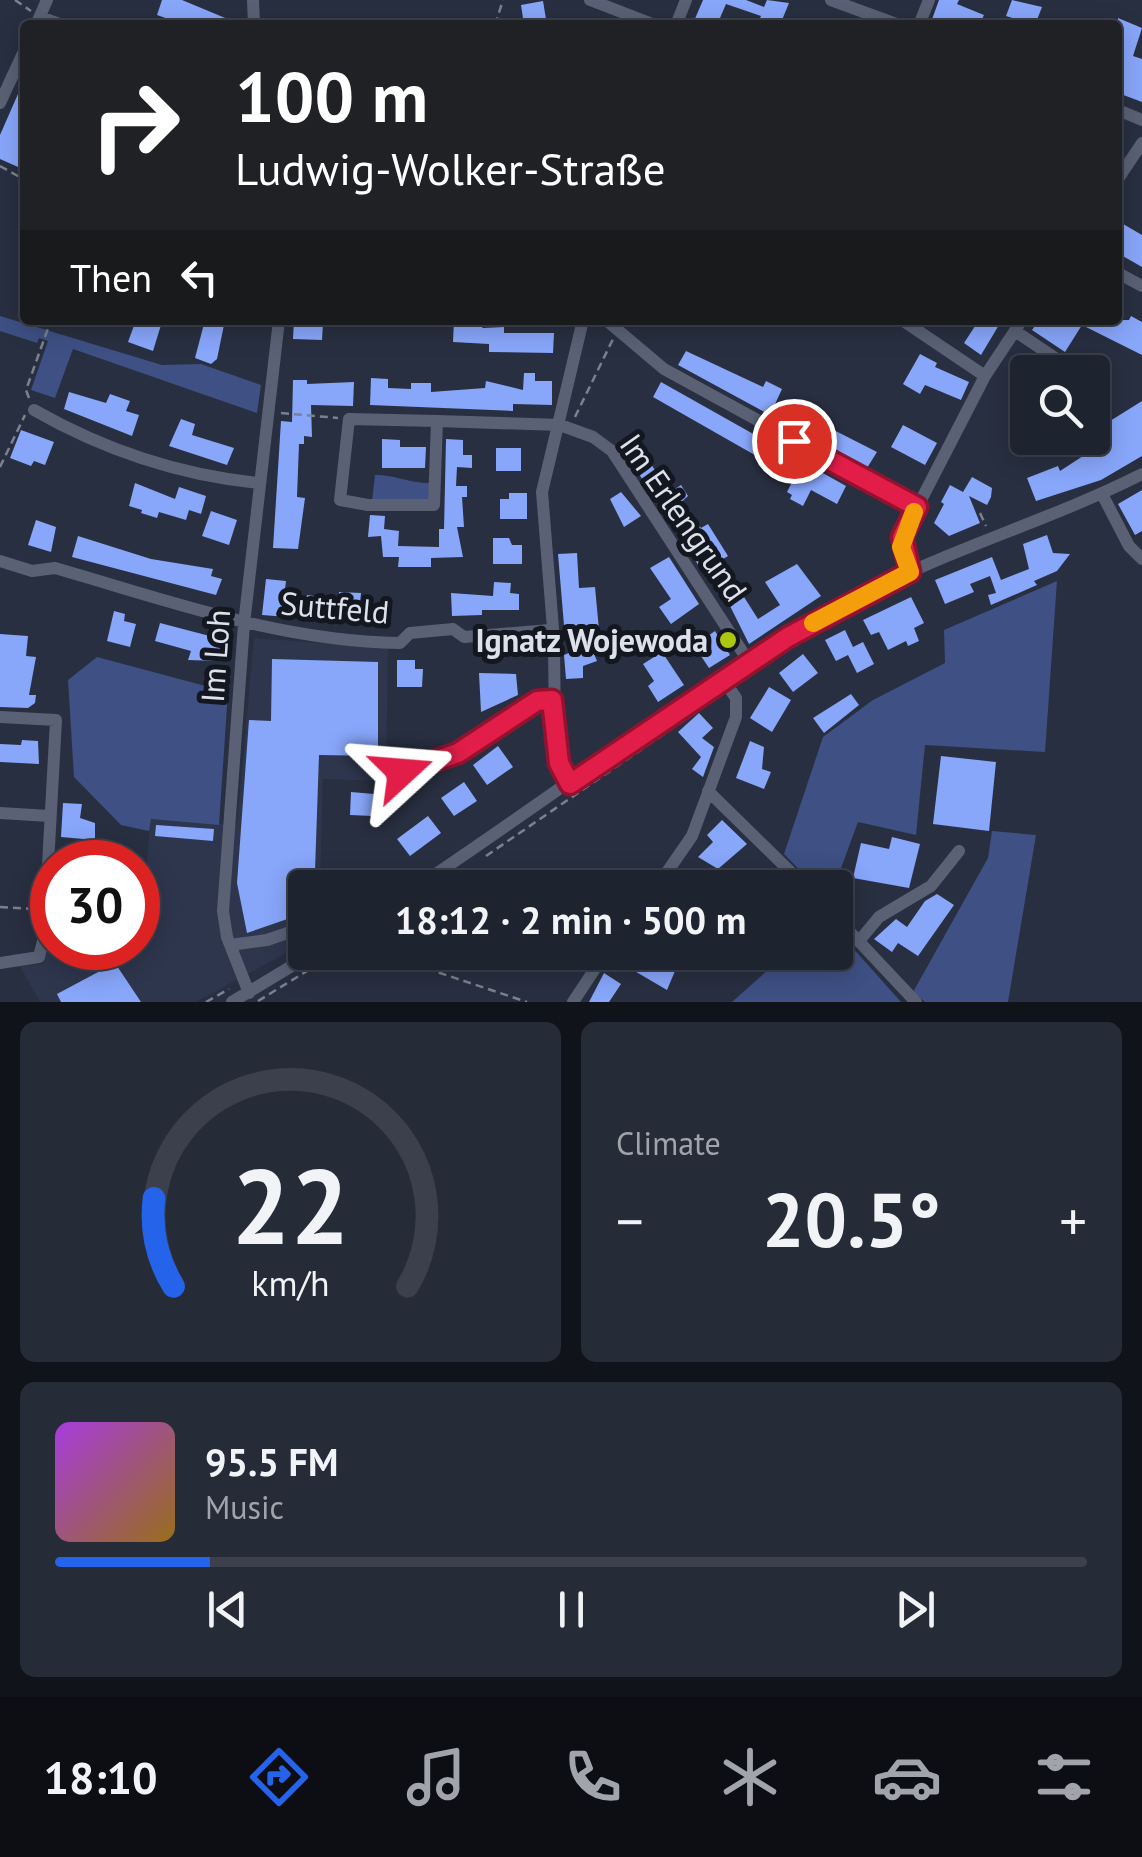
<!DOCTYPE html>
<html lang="en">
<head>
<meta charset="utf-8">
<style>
  body { margin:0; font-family:"PT Sans",sans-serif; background:#262b38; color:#f1f3f6; height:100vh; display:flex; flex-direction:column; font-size:38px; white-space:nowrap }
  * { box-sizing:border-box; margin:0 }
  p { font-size:32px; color:#a1a4ab }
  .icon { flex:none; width:55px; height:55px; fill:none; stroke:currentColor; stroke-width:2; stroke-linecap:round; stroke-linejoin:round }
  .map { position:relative; height:1002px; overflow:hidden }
  .details { display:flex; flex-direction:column; gap:20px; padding:20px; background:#10131a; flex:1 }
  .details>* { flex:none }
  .banner { position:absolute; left:20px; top:20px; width:1102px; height:305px; border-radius:10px; box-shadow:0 5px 25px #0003,0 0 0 2px #3c404c; background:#202124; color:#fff; overflow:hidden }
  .tools { position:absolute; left:1010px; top:355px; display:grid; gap:20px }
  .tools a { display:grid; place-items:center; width:100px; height:100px; border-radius:10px; background:#1e2330; box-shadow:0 5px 25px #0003,0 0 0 2px #3c404c; font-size:50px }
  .speed { position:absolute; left:30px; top:840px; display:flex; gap:20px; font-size:50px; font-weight:700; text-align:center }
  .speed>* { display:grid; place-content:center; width:130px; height:130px; border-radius:50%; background:#1e2330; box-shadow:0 5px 25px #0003,0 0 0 2px #3c404c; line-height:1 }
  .speed .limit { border:15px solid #d22; background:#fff; color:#111 }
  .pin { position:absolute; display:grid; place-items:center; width:85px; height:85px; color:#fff; margin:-42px; border:5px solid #fff; border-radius:50%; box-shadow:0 2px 10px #0007 }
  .me { position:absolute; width:110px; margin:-55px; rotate:71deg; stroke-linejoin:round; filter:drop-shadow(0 0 8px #0008) }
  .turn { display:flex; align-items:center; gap:35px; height:210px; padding:0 50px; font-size:45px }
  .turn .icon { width:130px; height:130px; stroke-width:2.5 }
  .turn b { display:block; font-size:70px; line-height:85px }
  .then { display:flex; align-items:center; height:95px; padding:0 50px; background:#0003; gap:20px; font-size:38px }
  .big { font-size:75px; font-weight:800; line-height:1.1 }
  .details .card { flex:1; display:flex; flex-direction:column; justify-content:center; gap:15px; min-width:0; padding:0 35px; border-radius:15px; background:#262b38 }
  .details .dial { align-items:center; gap:0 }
  .dial svg { height:260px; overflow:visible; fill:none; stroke:#3c404c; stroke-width:7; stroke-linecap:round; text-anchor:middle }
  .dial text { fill:#f1f3f6; stroke:none }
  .song { display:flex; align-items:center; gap:30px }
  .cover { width:120px; height:120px; border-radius:15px; background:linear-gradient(135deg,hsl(280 70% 55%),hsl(40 70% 35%)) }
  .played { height:10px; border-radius:5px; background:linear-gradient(90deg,#2563eb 15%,#3c404c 15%) }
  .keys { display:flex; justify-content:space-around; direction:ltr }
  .heat { display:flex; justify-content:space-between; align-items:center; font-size:55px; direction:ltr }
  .details .tiles { flex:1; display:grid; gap:20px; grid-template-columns:1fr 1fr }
  .card:last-child { grid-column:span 2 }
  .trip { position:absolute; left:288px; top:870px; width:565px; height:100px; border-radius:10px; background:#1e2330; box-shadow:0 5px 25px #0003,0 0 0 2px #3c404c; font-weight:800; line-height:100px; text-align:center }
  .menu { display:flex; height:160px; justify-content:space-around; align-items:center; background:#0c0e13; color:#a1a4ab }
  .menu .icon { width:70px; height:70px }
  .menu .active { color:#2563eb }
  .menu b { font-size:45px; color:#f1f3f6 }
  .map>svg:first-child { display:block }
  .built { fill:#2e364e }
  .green { fill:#3e5084 }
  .building { fill:#88a6fa }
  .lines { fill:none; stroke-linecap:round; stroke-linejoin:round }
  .path { stroke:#7b818f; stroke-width:2.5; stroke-dasharray:8 5; stroke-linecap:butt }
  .minor { stroke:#5a6175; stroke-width:12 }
  .route-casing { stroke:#92132f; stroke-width:25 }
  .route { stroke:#e11d48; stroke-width:18 }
  .slow { stroke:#f59e0b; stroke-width:18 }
  .poi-dot { fill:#adc60f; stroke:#14171f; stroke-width:4 }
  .labels { text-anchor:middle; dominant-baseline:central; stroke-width:10; stroke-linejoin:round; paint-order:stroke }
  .street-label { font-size:32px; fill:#dce1ec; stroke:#14171f }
  .poi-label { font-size:32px; font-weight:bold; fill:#dce1ec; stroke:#14171f; text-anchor:end }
</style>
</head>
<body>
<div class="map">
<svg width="1142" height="1002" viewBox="0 0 1142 1002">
  <rect width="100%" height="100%" fill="#282f40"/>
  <!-- built -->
  <path class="built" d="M254 638 388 648 386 781 323 779 320 887 305 888V943L196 1002H40L20 966 43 964 48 946 142 949 150 819 237 825Z"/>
  <!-- green -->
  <path class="green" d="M0 316 162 365 201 364 261 385 257 413 73 349 55 398 31 390 48 341 39 338 37 343 0 331Z
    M375 475C396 475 408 483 431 483L430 502 372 501Z
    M1057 581 1045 752 925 745 916 835 858 822 834 887H816L784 854 823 737 873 700 945 663 944 630Z
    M97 657 228 692 219 825 151 819 149 831 121 825 74 777 68 680Z
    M992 831 1036 835 1008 1002H925L913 992 988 858Z
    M835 928 901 1002H732L787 953 835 952Z"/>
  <!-- building -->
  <path class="building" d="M162 0H182L242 25H185L157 15Z
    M703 0H746L764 7 767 0 789 3 780 25H757L761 16 726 4 717 25H706L694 21Z
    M939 0H959L957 4 984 15 979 25 931 22Z
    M1012 0 1042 7 1035 25 1006 16Z
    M543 1 547 25H524L521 5Z
    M1118 18 1142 28 1133 56 1142 59V102L1118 93Z
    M25 78V151L18 167 0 159V135Z
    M1118 221 1142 235V267L1121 255Z
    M1131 316 1142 322V355L1082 325 1065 352 1032 330 1039 320H1129Z
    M136 320 161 325 153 351 128 342Z
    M205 320H225L217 359 211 364 195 358Z
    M294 320 323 323 322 340 293 339Z
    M454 320H473L483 328 504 327V333H554L553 353 489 352V344L453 342Z
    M979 320H1002L981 355 964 343Z
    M686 351 763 387 766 381 782 389 770 415 678 365Z
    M920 354 937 363 935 367 969 382 961 400 925 385 920 394 903 384Z
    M524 373H535V381H552V405L513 404V411L370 405 371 378 388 379V388L411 389V383H431V392L485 388 486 381 523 390Z
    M293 380H307V384L354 382 353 406 311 405 312 437 304 436V444H299L297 497 305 498 298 549 273 548 281 421 292 422Z
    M661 382 846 486 837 504 811 490 803 506 790 499 792 495 787 492 794 478 758 462 760 458 653 397Z
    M1092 387 1103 392 1096 405 1110 421 1142 401V456L1101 480 1036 501 1027 478 1058 466 1060 471 1086 454 1083 450 1092 443Z
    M69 392 106 403 110 394 130 401 126 411 139 415 132 436 64 409Z
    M799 401 819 411 814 420 877 452 867 468 787 425Z
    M181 419 195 424 192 435 234 448 227 465 169 446Z
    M903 425 937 443 925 465 891 447Z
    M21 430 54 442 45 465 34 461 31 466 10 458Z
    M382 439 400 440V447H426L425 468H382Z
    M446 439 463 440V455H472V468L457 467 456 486H467V497H462L464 527H457L463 557 431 558V567H398L399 557H383L381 536 368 537 370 515 385 516 384 529 399 531 398 546 439 547V529H444Z
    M496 448H521V471H496Z
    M643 451 669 493 681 485 688 496 666 516 630 460Z
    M972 477 992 488 991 497 987 505 969 496 980 523 949 536 934 523 944 504 941 502 950 485 963 492Z
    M135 483 175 499 179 487 206 496 201 514 189 510 186 520 159 512 157 518 141 513 142 510 129 506Z
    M1142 490V531L1135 535 1118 504Z
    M621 492 641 516 624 527 610 499Z
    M509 493H527V519H500V499H509Z
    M211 511 237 520 229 545 202 536Z
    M694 519 701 528 708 524 728 556 720 561 724 568 707 578 676 532Z
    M36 520 56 527 51 552 28 545Z
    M1047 535 1053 553 1070 554 1057 571 1034 581 1037 585 991 605 988 595 996 593 990 576 970 584 974 592 945 604 935 580 992 557 1001 580 1029 569 1023 544Z
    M78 536 151 559 213 569 211 576 222 579 216 595 72 557Z
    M493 538H509L512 545H522V564H493Z
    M577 553 579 588 595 587 599 630H583L586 636 565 637 558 554Z
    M669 557 699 604 671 624 659 607 671 599 650 568Z
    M797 564 821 596 749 644 730 606 744 597 758 619 780 605 765 582Z
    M266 579 286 581 284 598 306 601 307 595 339 600V592L361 593 360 603H366L365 623 262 615Z
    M494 582 511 583 510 593 519 594V610H482V615L452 616 451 593 493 596Z
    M911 597 924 623 914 628 919 641 908 646 906 641 888 650 879 632 871 635 863 620Z
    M114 611 125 614 124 621 136 624 130 647 107 641Z
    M160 623 225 640 219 661 188 660 191 651 155 641Z
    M845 630 853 647 863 642 874 664 857 673 848 655 836 661 825 640Z
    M715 631 730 655 709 668 699 653 710 646 705 638Z
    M0 634 28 636 26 656 36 657 29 695H36L35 703 28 708 0 707Z
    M590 644 597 661 583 666V678L566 679 564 655Z
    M662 652 684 685 658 702 648 686 654 681 643 664Z
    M803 654 818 673 793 692 779 673Z
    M272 659 378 662V756L319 755 315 871 349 875 347 888H305V913L247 933 237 883 249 720 271 721Z
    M397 660H415V669H423L422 687H397Z
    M479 673 516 674 518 695 481 712Z
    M769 687 791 700 772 732 750 718Z
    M851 694 859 705 824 733 813 718Z
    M699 713 713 728 702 738 714 747 703 777 692 769 701 757 678 732Z
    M22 740 38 741 39 764 0 762V744L21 745Z
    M750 741 764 747 762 769 771 772 764 789 736 778Z
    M498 746 513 767 487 785 473 765Z
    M941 756 996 762 989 831 933 824Z
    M464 782 477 801 454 816 441 798Z
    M351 792 374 794 373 816 350 815Z
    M63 803 82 804 80 818 95 823V840L61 837Z
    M428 816 441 833 410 856 397 839Z
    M722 820 747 844 718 869 698 857 713 842 707 835Z
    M156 825 214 829 213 841 155 836Z
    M892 837 920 844 909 888 853 878 861 843 889 849Z
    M937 894 954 905 918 956 898 943 892 952 874 939 896 919 907 927 925 901Z
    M617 952H645L642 957 675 971 667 990 614 959Z
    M115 963 141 1002H61L57 994Z
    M604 973 621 984 609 1002H589Z"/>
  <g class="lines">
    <!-- path -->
    <path class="path" d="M15 0 31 11
      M495 25 503 0
      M0 166 25 180
      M29 398 26 390 51 320
      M281 413 338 418
      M575 417 613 339
      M0 467 25 415
      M980 513 986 526
      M486 856 718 697
      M0 907 32 909
      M113 948 117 954
      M377 952 527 1002
      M258 1001 338 952
      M206 1002 229 989"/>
    <!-- minor -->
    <path class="minor" d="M253 0 254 25
      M590 0 655 25
      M831 0 899 25
      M40 17 62 25
      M36 25 47 0
      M676 25 686 0
      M919 25 929 0
      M0 103 25 49
      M1118 110 1142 120
      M1118 179 1142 143
      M1118 273 1142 286
      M606 320 664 369 917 507
      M902 320 985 376
      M1015 331 1067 366
      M34 410C104 450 178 475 259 483
      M437 421 349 419 340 500 368 505H434L437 421 560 425 593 437 612 451 749 662
      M1102 494 1129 546 1142 559
      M0 561 32 571 55 568C170 601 279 641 400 643L410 633 453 629 464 637 550 630
      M910 571 902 537 985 376 1022 320
      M0 717 56 720 44 937 39 957 0 963
      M401 772 458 753 537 701 552 700
      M570 784 555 743 554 641 542 492 583 320
      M708 791 807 888
      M0 813 49 816
      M415 888C561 791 701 682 855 599 948 549 1049 521 1142 474
      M656 888 692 836 736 717V698L723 679
      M835 916 916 1002
      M859 941 879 917 931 886 959 851
      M230 945 267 940 305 927
      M249 993 227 937 223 911 244 624 279 320
      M232 1002 315 952
      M573 1002 606 952"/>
  </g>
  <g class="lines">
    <!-- route casing -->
    <g class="route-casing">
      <path id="route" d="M402 772 458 753 537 701 552 700 559 763 570 784 788 637 910 572 902 537 917 507 794 441"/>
    </g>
    <!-- route -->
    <use href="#route" class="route"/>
    <!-- slow -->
    <path class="slow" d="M813 623 910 572 901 547 914 512"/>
  </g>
  <!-- markers -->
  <circle class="poi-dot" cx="728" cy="640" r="10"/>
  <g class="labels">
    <!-- street labels -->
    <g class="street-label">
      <text transform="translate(684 517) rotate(55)">Im Erlengrund</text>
      <text transform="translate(335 607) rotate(5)">Suttfeld</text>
      <text transform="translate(215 656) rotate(-86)">Im Loh</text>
    </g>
    <!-- poi labels -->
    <g class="poi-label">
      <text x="708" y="640">Ignatz Wojewoda</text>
    </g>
  </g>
</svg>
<div class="tools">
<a><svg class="icon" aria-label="search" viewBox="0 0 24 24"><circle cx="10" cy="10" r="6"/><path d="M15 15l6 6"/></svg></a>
</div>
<div class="speed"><div class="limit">30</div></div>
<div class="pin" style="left:794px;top:441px;background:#d93025"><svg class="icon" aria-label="arrive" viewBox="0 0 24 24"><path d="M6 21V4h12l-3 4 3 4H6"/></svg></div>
<svg class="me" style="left:402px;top:772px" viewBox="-20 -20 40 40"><path d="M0-17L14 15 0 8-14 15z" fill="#e11d48" stroke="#fff" stroke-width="4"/></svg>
<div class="trip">18:12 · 2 min · 500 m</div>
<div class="banner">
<div class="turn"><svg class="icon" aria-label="right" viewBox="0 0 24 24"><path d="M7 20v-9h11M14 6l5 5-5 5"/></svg><div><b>100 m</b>Ludwig-Wolker-Straße</div></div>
<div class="then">Then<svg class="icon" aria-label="left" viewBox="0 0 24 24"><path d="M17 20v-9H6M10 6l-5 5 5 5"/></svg></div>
</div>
</div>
<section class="details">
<div class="tiles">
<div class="card dial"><svg viewBox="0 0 100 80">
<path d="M14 69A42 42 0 1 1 86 69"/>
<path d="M14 69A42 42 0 0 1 8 42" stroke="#2563eb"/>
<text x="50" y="56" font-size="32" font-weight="700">22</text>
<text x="50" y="72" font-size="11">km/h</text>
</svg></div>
<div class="card"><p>Climate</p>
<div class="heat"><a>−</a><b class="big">20.5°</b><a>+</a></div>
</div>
<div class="card">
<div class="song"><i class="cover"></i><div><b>95.5 FM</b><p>Music</p></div></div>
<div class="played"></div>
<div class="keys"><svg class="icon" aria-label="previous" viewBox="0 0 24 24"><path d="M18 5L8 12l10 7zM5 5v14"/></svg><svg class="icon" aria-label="pause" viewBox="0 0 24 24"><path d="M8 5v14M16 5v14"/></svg><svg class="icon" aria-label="next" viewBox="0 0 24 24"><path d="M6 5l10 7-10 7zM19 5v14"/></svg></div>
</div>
</div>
</section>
<nav class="menu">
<b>18:10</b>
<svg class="icon active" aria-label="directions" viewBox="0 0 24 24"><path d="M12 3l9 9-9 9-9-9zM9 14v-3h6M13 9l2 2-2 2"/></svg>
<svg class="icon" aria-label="music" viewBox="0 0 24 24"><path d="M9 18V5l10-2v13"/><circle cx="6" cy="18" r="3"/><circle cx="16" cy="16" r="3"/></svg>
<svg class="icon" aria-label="phone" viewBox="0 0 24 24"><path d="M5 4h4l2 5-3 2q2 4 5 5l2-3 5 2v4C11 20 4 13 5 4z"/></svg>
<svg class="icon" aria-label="climate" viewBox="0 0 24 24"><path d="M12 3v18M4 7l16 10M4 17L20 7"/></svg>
<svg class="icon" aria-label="car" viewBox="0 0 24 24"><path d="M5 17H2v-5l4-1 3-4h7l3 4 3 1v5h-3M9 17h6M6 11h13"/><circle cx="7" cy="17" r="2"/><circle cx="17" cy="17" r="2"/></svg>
<svg class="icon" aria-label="filters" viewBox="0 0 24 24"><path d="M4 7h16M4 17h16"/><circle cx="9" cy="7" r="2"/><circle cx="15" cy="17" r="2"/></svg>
</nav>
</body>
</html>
